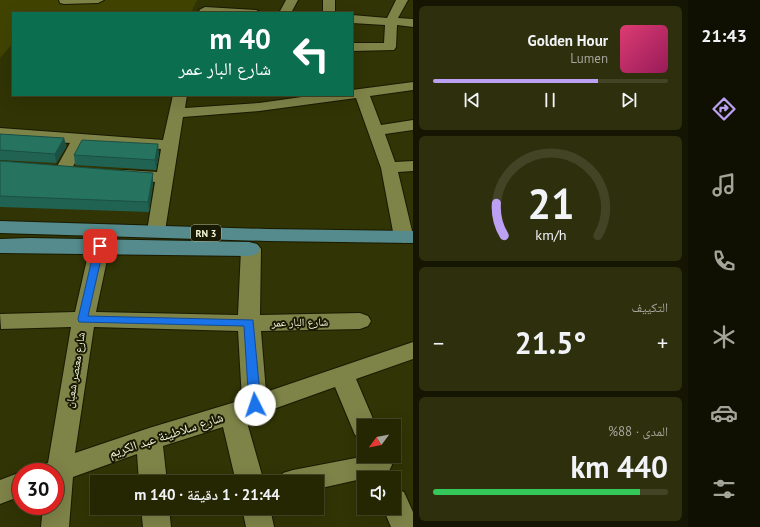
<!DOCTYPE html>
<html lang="ar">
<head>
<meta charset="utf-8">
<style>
  body { margin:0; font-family:"PT Sans","Noto Naskh Arabic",sans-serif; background:#2d2f0d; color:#f1f3f6; direction:rtl; height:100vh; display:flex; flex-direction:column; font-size:15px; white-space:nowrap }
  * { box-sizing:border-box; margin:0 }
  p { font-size:13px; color:#a3a59a }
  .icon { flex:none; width:22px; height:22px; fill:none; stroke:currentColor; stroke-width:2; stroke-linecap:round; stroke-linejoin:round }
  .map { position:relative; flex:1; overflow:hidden; direction:ltr }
  .side { display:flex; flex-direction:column; gap:6px; padding:6px; background:#141502; width:275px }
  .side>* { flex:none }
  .top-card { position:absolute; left:12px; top:12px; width:341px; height:84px; border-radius:0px; box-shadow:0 4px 16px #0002,0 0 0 1px #424425; direction:rtl; background:#0b6e4f; color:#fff; overflow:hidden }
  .needle { width:26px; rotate:238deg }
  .controls { position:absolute; left:357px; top:419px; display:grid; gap:8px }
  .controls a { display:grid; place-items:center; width:44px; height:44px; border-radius:0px; background:#252703; box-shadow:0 4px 16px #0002,0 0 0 1px #424425; font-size:20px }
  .speed { position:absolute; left:12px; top:463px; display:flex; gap:8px; font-size:20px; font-weight:700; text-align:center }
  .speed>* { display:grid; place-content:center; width:52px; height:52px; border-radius:50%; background:#252703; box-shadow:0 4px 16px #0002,0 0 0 1px #424425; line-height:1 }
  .speed .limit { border:6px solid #d22; background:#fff; color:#111 }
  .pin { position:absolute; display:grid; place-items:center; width:34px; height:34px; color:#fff; margin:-17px; border-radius:8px; box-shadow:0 2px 6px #0006 }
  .me { position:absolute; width:44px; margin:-22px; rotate:356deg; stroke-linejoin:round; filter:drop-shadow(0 0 3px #0008) }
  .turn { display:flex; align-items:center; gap:14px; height:84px; padding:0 16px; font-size:18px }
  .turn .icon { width:52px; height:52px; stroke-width:2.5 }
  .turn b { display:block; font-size:28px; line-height:34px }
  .big { font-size:30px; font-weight:600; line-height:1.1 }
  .side .widget { flex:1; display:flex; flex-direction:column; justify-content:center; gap:6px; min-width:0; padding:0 14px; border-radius:6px; background:#2d2f0d }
  .side .dial { align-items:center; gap:0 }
  .dial svg { height:104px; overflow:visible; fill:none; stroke:#424425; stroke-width:7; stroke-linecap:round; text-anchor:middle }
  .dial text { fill:#f1f3f6; stroke:none }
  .song { display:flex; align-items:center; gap:12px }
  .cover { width:48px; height:48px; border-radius:6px; background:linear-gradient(135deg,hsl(340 70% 55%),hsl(330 70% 35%)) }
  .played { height:4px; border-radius:2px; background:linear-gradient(90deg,#bca0f2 70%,#424425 70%) }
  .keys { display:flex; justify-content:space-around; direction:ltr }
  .heat { display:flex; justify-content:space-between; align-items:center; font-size:22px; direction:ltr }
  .charge { height:6px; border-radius:3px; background:linear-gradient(90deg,#34c759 88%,#424425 0) }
  .trip { position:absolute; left:90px; top:475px; width:234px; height:40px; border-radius:0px; background:#252703; box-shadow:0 4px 16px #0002,0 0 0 1px #424425; font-weight:600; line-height:40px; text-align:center; direction:rtl }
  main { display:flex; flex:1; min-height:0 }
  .tab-bar { display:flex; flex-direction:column; width:72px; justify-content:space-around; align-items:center; background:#0f1001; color:#a3a59a }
  .tab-bar .icon { width:28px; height:28px }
  .tab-bar .active { color:#bca0f2 }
  .tab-bar b { font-size:18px; color:#f1f3f6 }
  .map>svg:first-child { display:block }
  .green { fill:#414400 }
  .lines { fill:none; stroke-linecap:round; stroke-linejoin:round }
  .street-casing { stroke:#191a00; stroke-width:2 }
  .primary-casing { stroke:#191a00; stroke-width:2 }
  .street { fill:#7e8348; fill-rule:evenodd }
  .primary { fill:#558b8c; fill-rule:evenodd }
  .wall { fill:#216353 }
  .shaded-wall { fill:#1b5043 }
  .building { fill:#267360; stroke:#1b5043 }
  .route { fill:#1a73e8; stroke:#114b97 }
  .labels { text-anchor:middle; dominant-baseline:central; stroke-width:4; stroke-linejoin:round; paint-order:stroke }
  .shield { fill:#191a03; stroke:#b2b599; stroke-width:1 }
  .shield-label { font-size:10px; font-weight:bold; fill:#f4f8d9 }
  .street-label { font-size:11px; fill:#f4f8d9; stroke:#191a03 }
  .near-street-label { font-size:13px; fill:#f4f8d9; stroke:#191a03 }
</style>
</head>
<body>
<main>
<nav class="tab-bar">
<b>21:43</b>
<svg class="icon active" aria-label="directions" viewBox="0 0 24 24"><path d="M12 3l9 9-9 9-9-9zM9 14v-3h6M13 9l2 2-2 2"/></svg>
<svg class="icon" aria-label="music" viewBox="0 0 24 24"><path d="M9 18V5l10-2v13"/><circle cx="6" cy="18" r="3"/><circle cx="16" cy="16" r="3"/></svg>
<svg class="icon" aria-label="phone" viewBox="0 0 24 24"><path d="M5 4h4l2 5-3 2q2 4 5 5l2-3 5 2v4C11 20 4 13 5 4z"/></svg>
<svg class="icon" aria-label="climate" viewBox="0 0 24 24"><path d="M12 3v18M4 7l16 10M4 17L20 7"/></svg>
<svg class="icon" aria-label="car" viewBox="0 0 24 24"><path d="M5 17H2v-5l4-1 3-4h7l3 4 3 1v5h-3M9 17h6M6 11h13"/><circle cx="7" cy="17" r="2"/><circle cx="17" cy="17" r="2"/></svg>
<svg class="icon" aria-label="filters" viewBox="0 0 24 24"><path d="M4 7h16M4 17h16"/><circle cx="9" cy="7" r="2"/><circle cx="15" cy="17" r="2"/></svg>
</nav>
<section class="side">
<div class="widget">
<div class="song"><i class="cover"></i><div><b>Golden Hour</b><p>Lumen</p></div></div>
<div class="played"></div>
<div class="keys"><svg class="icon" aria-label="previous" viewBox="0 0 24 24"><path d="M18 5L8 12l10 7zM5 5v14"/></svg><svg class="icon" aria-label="pause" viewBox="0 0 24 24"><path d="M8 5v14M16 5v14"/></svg><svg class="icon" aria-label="next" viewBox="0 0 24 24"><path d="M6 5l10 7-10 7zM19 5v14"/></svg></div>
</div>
<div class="widget dial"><svg viewBox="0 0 100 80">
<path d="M14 69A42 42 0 1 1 86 69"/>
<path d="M14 69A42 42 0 0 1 8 44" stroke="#bca0f2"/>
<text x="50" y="56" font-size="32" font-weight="700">21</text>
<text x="50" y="72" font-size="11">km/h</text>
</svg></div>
<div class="widget"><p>التكييف</p>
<div class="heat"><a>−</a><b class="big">21.5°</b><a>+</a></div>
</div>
<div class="widget"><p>المدى · 88%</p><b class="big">440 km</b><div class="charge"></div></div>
</section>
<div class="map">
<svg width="413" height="527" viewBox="0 0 413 527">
  <rect width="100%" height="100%" fill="#313404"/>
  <!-- green -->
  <path class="green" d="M0 0H197L191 13H13V43L0 58Z"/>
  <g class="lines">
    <!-- street casing -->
    <g class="street-casing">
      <path id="street" d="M59 0H104L98 3 64 4 60 3Z
        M286 0H298L291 13H279Z
        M323 0H335V13H323Z
        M396 0H408L398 18 413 19V27L397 25 396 47 394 50 352 51V43H384L385 25 352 23V15L387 18Z
        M205 7 256 10 262 13 201 12 199 10Z
        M413 82V90L370 96 381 125 413 120V130L385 134 395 162 413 161V171L398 172 413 235 411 241 404 243 397 241 394 237 381 168 356 98 259 111 183 117 165 231 163 235 156 237 149 235 147 231 155 182 120 179 117 175 120 171 126 170 157 172 161 149 85 144 69 174 63 175 57 174 55 170 70 143 0 138V128L163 140 173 95H187L185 108 259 103 316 95H352V90Z
        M100 240 107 242 110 246 96 312 238 315 241 249 244 245 251 243 258 245 261 249 260 315 360 313 368 316 371 321 368 326 360 329 261 331 266 392 413 342V359L356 379 376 426H364V438L355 435 335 387 246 419 264 482H236L223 427 163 446 167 482H139L137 454 73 477 69 527H41L43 506H55V472H41L45 464 48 463 71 327 1 329 0 314 75 312 90 246 93 242ZM94 327 238 331 242 400 149 428 75 453Z
        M366 456 388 457 392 465 388 473 317 489V482H279L283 473 293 470Z
        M21 472V496L0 504V480Z
        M394 488 404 492 413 512V527H391L383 508H394Z
        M141 508H169L171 527H143Z
        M242 508H270L274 527H246Z"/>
    </g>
    <!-- primary casing -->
    <g class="primary-casing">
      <path id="primary" d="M0 221 267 229 413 231V243L267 241 0 233Z
        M29 238 249 242 257 244 260 249 257 254 249 256 0 253V239Z"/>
    </g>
    <!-- street -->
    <use href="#street" class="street"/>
    <!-- primary -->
    <use href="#primary" class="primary"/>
  </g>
  <!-- wall -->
  <path class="wall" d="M0 134 64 138 66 147 56 163 0 160Z
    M159 154 156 170 75 165 74 155Z
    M0 161 153 173V183L149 212 0 207Z"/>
  <!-- shaded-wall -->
  <path class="shaded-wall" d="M64 138 66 147 56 163 55 154Z
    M158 144 159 154 156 170 155 160Z
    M153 173V183L149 212 148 202Z"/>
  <!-- building -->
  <path class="building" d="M0 134 64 138 55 154 0 150Z
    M82 140 158 144 155 160 74 155Z
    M0 161 153 173 148 202 0 196Z"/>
  <!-- route -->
  <path class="route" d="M100 243 104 246 88 316 253 320 261 405 259 408H251L249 405 244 326 79 322 78 319 95 246Z"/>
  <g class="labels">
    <!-- shield labels -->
    <rect class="shield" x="191" y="225" width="30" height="16" rx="3"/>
    <g class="shield-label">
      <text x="206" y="233">RN 3</text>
    </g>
    <!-- street labels -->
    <g class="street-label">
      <text transform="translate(300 322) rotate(-1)">شارع البار عمر</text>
      <text transform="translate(75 370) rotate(-81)">شارع معنصر شعبان</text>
    </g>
    <!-- near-street labels -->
    <g class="near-street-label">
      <text transform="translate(166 435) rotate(-18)">شارع سلاطينة عبد الكريم</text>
    </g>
  </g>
</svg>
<div class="controls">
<a><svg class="needle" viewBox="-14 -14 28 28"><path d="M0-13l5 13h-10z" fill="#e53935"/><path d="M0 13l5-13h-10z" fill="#a3a59a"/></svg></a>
<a><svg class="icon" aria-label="sound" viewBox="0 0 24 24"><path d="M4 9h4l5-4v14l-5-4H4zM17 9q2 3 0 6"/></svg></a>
</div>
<div class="speed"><div class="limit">30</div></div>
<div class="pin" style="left:100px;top:246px;background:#d93025"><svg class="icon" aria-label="arrive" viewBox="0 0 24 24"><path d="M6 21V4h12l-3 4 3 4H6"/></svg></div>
<svg class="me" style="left:255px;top:405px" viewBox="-20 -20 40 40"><circle r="19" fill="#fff"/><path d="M0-13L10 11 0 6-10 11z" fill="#1a73e8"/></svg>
<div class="trip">21:44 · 1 دقيقة · 140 m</div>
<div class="top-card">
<div class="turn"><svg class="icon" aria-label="left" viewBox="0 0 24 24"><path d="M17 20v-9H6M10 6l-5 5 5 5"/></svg><div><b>40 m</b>شارع البار عمر</div></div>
</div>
</div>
</main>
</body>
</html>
